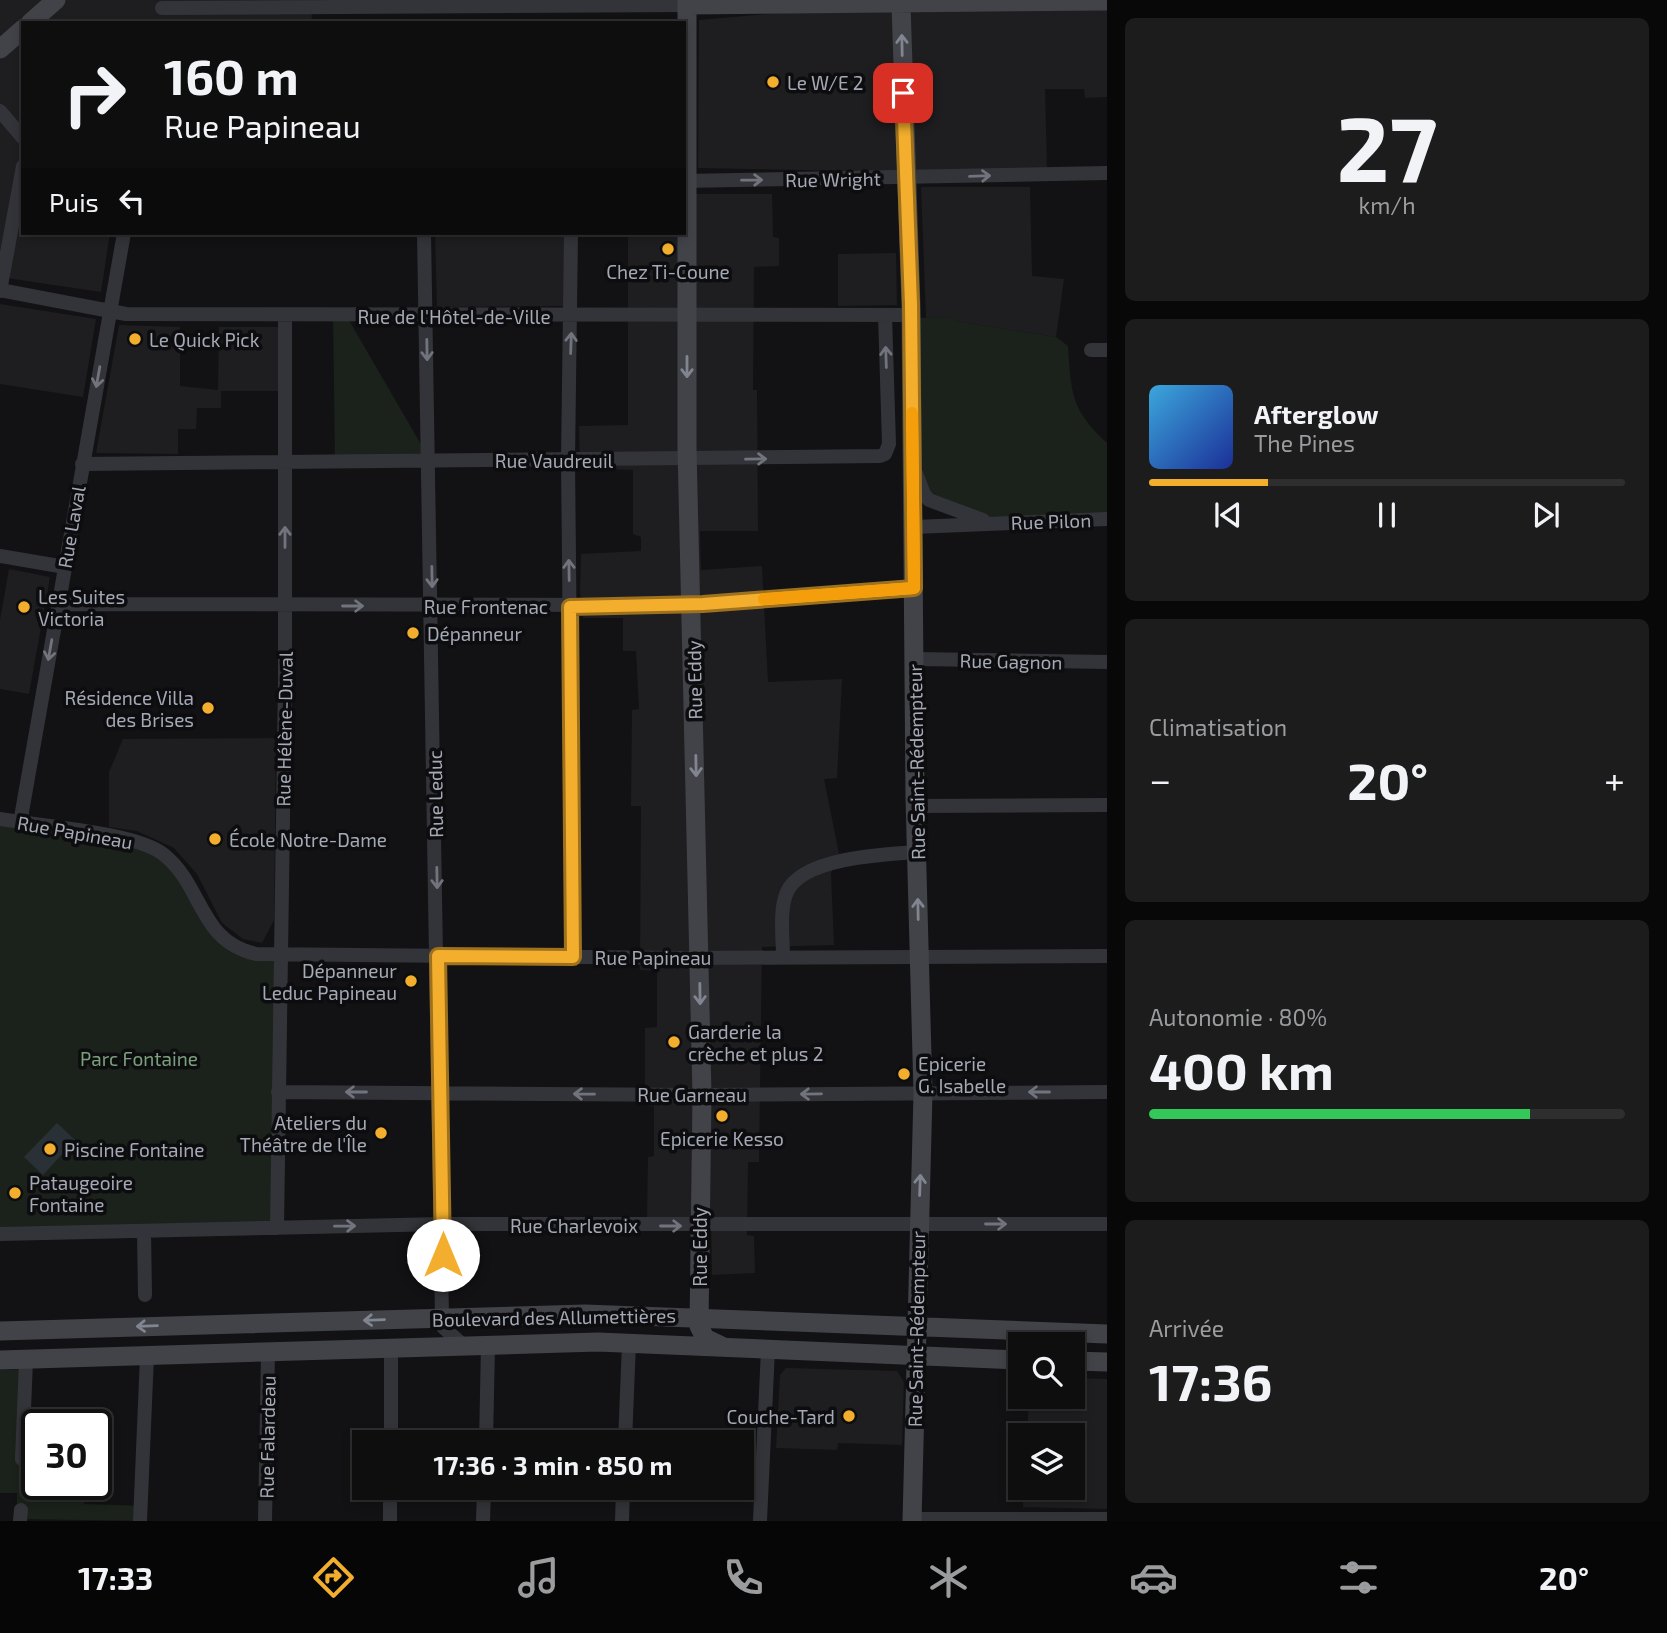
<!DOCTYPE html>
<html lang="fr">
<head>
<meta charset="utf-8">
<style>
  body { margin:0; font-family:"Exo 2",sans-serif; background:#1c1c1d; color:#f1f3f6; height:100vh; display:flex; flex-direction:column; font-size:26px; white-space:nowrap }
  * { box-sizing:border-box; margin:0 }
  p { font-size:23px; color:#9b9c9e }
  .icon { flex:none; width:38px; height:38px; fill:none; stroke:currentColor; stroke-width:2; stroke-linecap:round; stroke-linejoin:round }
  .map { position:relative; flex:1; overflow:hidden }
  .drawer { display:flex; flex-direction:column; gap:18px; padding:18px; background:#080808; width:560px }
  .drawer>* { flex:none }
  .top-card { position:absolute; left:21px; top:21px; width:665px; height:214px; border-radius:0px; box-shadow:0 4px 10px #0003,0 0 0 2px #2e2e2f; background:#0e0e0f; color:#f1f3f6; overflow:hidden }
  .fabs { position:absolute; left:1008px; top:1332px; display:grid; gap:14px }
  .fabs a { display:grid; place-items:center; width:77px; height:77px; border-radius:0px; background:#0e0e0f; box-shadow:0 4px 10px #0003,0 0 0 2px #2e2e2f; font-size:35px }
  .speed { position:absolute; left:21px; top:1409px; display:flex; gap:14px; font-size:35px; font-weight:700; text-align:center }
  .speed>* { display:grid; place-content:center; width:91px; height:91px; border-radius:50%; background:#0e0e0f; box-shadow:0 4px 10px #0003,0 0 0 2px #2e2e2f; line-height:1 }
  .speed .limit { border:4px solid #111; border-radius:10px; background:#fff; color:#111 }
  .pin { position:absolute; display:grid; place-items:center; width:60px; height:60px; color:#fff; margin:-30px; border-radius:14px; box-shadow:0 4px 10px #0006 }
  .me { position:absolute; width:77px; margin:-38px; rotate:0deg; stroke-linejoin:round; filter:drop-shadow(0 0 5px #0008) }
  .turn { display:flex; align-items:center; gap:24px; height:147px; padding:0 28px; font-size:32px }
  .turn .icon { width:91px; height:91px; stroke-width:2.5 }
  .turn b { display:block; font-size:49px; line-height:60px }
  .then { display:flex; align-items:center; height:66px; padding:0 28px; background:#0003; gap:14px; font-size:26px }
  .big { font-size:52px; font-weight:700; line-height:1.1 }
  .drawer .widget { flex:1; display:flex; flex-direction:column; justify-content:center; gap:10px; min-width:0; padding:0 24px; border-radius:10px; background:#1c1c1d }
  .drawer .dial { align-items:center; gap:0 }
  .dial b { font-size:91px; line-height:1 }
  .song { display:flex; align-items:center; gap:21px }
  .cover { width:84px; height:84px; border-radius:10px; background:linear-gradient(135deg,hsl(200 70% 55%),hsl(230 70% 35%)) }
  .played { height:7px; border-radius:4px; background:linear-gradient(90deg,#f2ae2c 25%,#2e2e2f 25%) }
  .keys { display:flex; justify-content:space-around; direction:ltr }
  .heat { display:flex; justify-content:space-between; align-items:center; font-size:38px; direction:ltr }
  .charge { height:10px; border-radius:5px; background:linear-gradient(90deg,#34c759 80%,#2e2e2f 0) }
  .trip { position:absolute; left:352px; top:1430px; width:402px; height:70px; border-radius:0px; background:#0e0e0f; box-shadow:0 4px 10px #0003,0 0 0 2px #2e2e2f; font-weight:700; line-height:70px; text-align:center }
  .tabs { display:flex; height:112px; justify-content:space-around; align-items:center; background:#060606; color:#9b9c9e }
  .tabs .icon { width:49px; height:49px }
  .tabs .active { color:#f2ae2c }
  .tabs b { font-size:32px; color:#f1f3f6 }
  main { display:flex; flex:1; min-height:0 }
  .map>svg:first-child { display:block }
  .built { fill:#1e1e21 }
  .green { fill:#1a221b }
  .water { fill:#293137 }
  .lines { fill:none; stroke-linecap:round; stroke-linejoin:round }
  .street { stroke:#333439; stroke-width:14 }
  .secondary { stroke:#414349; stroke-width:19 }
  .oneway { stroke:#81858f }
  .oneway2 { stroke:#71747d }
  .route-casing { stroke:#9d711d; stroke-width:18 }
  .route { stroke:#f2ae2c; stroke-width:12 }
  .slow { stroke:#f59e0b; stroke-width:12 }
  .poi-dot { fill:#f2ae2c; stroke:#0d0d0f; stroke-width:2.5 }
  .labels { text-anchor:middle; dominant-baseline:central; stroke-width:7; stroke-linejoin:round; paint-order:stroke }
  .poi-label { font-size:19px; fill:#a4a9b5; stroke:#0d0d0f; text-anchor:start }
  .street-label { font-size:19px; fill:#a4a9b5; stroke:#0d0d0f }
  .park-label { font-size:19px; fill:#7aa07c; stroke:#0d0d0f }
</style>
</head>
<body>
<main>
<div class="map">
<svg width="1107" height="1521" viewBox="0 0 1107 1521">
  <rect width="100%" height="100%" fill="#121214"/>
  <!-- built -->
  <path class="built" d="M0 0H311L312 23H23V233H110L101 292 0 277Z
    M1107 7V97L1085 98 1084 89H1045L1047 169 901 172 698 168 699 20 814 10Z
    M921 187H1030L1032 276 1064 279 1056 337 955 321V317L926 318Z
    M684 194H772L773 237 779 238V266L754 267 753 390H757L758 531H700L701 570 762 566 768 682 842 679 837 778 824 779 839 854 831 873 834 945 762 947 759 1162H748L747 1235 754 1236 755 1273 712 1275 711 1217 647 1218 648 1157 654 1156V1106L645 1105V1028L657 1027V971L640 970 641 806H631L632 710 639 709 636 651H623V618H583L580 592 581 554 641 551V537L633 534V470L580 468 579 426 628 425V233H684Z
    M435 233H565V306L437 307Z
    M896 253 897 305 838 306V254Z
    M0 304 96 319 83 397 0 384Z
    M119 325 180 327V386L218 390 219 327H279V391H221V408H197L196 429H178V454L96 453Z
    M9 569 50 577 29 694 0 689V620Z
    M276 738 274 920 262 943 243 939 222 923 197 874 174 848 137 831 109 827V772L123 739Z
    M786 1368 897 1371 904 1382 902 1445 838 1443 837 1450 776 1448 780 1375Z
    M1073 1378 1107 1379V1509L1023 1507 1024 1488H1073V1435H1027L1029 1397 1073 1396Z"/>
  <!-- green -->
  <path class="green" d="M333 315H346L430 460H335Z
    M955 317V321L1056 337 1068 346C1071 393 1071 410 1107 443V519L994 523 924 494 911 318Z
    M0 819 124 840 163 854 221 938 280 955 277 1228 0 1234Z
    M31 1369 27 1467 37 1468V1484H85L84 1504 146 1506V1521L17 1519V1493H0V1370Z"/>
  <!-- water -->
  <path class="water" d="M57 1123 75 1140 43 1175 24 1157Z"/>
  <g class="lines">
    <!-- street -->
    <path class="street" d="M162 8 687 5
      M0 111 23 138
      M684 181 1107 173
      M424 233 442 1318 443 1327 464 1346
      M571 233 568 460 573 957
      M0 290 126 314 911 315
      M0 291 23 166
      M1091 350H1107
      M82 464 880 456 885 454 889 444 885 315
      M916 473 924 494 929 500 983 520
      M914 527 1107 519
      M0 556 65 567
      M58 604 675 605 914 588
      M914 659 1107 662
      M916 806 1107 805
      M0 819C39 826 135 832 163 854 204 886 198 941 256 954L683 958 1107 956
      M20 823 124 233
      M783 957C783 939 779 909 787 892 802 858 884 854 917 852
      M278 1092 702 1095 1107 1092
      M277 1228 285 682V315
      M144 1231 145 1295
      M0 1234 443 1224H1107
      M391 1442V1348
      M486 1442 488 1345
      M625 1442 629 1343
      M22 1459 26 1360
      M912 1519H1107
      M20 1521 21 1510
      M140 1521 147 1356
      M265 1521 268 1352
      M390 1521V1488
      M483 1521 484 1488
      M622 1521 623 1488
      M760 1521 768 1349"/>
    <!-- secondary -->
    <path class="secondary" d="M687 0V448L702 1095 699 1326 705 1338 724 1347
      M901 4 911 307 915 798 923 1093 912 1521
      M687 5 1107 1
      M30 23 56 0
      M0 49 23 29
      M0 1331 585 1314 1107 1334
      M0 1360 598 1342 1020 1360
      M1073 1361 1107 1362"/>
  </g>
  <!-- one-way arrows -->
  <defs><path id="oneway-shaft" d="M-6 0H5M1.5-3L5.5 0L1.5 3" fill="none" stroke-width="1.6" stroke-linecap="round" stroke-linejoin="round" transform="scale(1.75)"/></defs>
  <g class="oneway">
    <use href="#oneway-shaft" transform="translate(902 45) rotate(-91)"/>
    <use href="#oneway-shaft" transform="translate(687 367) rotate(90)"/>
    <use href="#oneway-shaft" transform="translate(696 766) rotate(89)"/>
    <use href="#oneway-shaft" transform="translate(918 909) rotate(-91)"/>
    <use href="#oneway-shaft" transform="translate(700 994) rotate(89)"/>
    <use href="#oneway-shaft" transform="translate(920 1185) rotate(-88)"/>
    <use href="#oneway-shaft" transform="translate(374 1320) rotate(178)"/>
    <use href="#oneway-shaft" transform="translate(147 1326) rotate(178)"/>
  </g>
  <g class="oneway2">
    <use href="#oneway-shaft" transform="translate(980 176) rotate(-2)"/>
    <use href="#oneway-shaft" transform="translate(752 180) rotate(-1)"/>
    <use href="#oneway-shaft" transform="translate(571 343) rotate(-88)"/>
    <use href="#oneway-shaft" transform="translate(427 350) rotate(89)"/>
    <use href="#oneway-shaft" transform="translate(886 357) rotate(-92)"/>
    <use href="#oneway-shaft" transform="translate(98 377) rotate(100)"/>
    <use href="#oneway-shaft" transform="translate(756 459) rotate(-1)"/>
    <use href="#oneway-shaft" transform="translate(285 537) rotate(-90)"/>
    <use href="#oneway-shaft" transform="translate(569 570) rotate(-91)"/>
    <use href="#oneway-shaft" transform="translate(432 577) rotate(89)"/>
    <use href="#oneway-shaft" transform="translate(353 606)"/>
    <use href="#oneway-shaft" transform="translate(50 650) rotate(100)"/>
    <use href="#oneway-shaft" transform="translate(437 878) rotate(89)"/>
    <use href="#oneway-shaft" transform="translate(356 1092) rotate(-180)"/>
    <use href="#oneway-shaft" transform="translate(1039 1092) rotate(180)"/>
    <use href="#oneway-shaft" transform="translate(584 1094) rotate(-179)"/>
    <use href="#oneway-shaft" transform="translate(811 1094) rotate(179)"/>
    <use href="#oneway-shaft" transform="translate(996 1224)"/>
    <use href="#oneway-shaft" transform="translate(345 1226) rotate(-1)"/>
    <use href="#oneway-shaft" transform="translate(671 1226)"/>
  </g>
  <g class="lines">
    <!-- route casing -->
    <g class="route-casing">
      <path id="route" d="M443 1255 438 956 573 957 570 607 703 604 914 588 911 304 903 93"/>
    </g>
    <!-- route -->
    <use href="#route" class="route"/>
    <!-- slow -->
    <path class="slow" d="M764 599 914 588 912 413"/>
  </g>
  <!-- markers -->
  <g class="poi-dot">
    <circle cx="773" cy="82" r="7"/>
    <circle cx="668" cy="249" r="7"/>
    <circle cx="135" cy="339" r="7"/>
    <circle cx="24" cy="607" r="7"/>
    <circle cx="413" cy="633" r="7"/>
    <circle cx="208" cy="708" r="7"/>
    <circle cx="215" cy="839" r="7"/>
    <circle cx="411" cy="981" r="7"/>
    <circle cx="674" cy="1042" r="7"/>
    <circle cx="904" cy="1074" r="7"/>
    <circle cx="722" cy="1116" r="7"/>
    <circle cx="381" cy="1133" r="7"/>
    <circle cx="50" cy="1149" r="7"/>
    <circle cx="15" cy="1193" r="7"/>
    <circle cx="849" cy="1416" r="7"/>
  </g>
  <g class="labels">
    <!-- poi labels -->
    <g class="poi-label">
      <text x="787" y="82">Le W/E 2</text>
      <text x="668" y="271" text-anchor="middle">Chez Ti-Coune</text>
      <text x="149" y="339">Le Quick Pick</text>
      <text x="38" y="596">Les Suites<tspan x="38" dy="22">Victoria</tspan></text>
      <text x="427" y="633">Dépanneur</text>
      <text x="194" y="697" text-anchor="end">Résidence Villa<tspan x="194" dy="22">des Brises</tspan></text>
      <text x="229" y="839">École Notre-Dame</text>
      <text x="397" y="970" text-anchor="end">Dépanneur<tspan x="397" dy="22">Leduc Papineau</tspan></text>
      <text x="688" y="1031">Garderie la<tspan x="688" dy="22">crèche et plus 2</tspan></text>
      <text x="918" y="1063">Epicerie<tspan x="918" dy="22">G. Isabelle</tspan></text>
      <text x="367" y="1122" text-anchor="end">Ateliers du<tspan x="367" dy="22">Théâtre de l'Île</tspan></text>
      <text x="722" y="1138" text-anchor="middle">Epicerie Kesso</text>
      <text x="64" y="1149">Piscine Fontaine</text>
      <text x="29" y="1182">Pataugeoire<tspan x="29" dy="22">Fontaine</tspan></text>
      <text x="835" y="1416" text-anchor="end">Couche-Tard</text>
    </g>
    <!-- street labels -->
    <g class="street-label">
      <text transform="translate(833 179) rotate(-1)">Rue Wright</text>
      <text x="454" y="316">Rue de l'Hôtel-de-Ville</text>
      <text x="554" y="460">Rue Vaudreuil</text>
      <text transform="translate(1051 521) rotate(-2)">Rue Pilon</text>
      <text transform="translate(71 527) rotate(-80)">Rue Laval</text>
      <text x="486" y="606">Rue Frontenac</text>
      <text transform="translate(1011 661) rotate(1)">Rue Gagnon</text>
      <text transform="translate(694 680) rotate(-91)">Rue Eddy</text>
      <text transform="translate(284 729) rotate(-89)">Rue Hélène-Duval</text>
      <text transform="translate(916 762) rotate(-91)">Rue Saint-Rédempteur</text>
      <text transform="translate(435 794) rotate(-91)">Rue Leduc</text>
      <text transform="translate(75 832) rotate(10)">Rue Papineau</text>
      <text x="653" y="957">Rue Papineau</text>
      <text x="692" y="1094">Rue Garneau</text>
      <text x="574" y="1225">Rue Charlevoix</text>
      <text transform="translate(699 1247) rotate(-90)">Rue Eddy</text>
      <text transform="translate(554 1317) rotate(-1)">Boulevard des Allumettières</text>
      <text transform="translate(916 1329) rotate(-89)">Rue Saint-Rédempteur</text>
      <text transform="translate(267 1437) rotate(-89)">Rue Falardeau</text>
    </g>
    <!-- park labels -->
    <g class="park-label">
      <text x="139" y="1058">Parc Fontaine</text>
    </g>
  </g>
</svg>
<div class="fabs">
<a><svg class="icon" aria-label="search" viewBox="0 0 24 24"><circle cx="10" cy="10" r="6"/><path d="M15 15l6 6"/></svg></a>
<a><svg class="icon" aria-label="layers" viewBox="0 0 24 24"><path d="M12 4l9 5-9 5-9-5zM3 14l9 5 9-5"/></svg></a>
</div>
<div class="speed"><div class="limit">30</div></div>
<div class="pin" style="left:903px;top:93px;background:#d93025"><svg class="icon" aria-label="arrive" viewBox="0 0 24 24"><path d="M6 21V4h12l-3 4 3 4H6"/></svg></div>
<svg class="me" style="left:443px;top:1255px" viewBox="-20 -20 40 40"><circle r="19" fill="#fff"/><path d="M0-13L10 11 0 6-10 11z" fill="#f2ae2c"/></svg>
<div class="trip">17:36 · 3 min · 850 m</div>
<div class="top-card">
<div class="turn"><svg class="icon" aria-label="right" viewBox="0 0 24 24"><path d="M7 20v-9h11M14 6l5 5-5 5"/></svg><div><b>160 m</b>Rue Papineau</div></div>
<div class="then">Puis<svg class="icon" aria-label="left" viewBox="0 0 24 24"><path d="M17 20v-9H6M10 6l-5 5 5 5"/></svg></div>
</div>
</div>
<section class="drawer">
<div class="widget dial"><b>27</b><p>km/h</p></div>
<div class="widget">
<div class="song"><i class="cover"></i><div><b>Afterglow</b><p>The Pines</p></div></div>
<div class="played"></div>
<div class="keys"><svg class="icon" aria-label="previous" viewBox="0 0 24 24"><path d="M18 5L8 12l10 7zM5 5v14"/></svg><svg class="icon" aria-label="pause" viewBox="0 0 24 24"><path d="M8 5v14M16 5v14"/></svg><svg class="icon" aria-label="next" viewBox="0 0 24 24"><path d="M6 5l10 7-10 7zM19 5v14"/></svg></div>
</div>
<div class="widget"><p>Climatisation</p>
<div class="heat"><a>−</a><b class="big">20°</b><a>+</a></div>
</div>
<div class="widget"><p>Autonomie · 80%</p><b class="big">400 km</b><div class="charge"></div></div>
<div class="widget"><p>Arrivée</p><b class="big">17:36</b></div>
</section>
</main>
<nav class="tabs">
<b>17:33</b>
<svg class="icon active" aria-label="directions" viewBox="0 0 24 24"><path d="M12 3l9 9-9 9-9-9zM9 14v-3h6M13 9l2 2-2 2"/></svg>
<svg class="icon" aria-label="music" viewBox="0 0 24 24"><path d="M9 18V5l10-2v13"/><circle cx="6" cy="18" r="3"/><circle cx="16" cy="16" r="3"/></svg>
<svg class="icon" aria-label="phone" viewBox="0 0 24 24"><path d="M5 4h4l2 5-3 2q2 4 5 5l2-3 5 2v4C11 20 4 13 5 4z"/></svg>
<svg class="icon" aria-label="climate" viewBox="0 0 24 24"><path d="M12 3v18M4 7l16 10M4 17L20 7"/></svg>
<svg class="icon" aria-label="car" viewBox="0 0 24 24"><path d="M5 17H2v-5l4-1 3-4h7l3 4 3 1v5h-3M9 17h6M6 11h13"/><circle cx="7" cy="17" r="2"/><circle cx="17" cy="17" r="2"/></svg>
<svg class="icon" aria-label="filters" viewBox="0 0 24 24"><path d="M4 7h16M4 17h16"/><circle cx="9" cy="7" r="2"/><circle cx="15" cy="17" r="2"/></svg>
<b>20°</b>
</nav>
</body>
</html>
